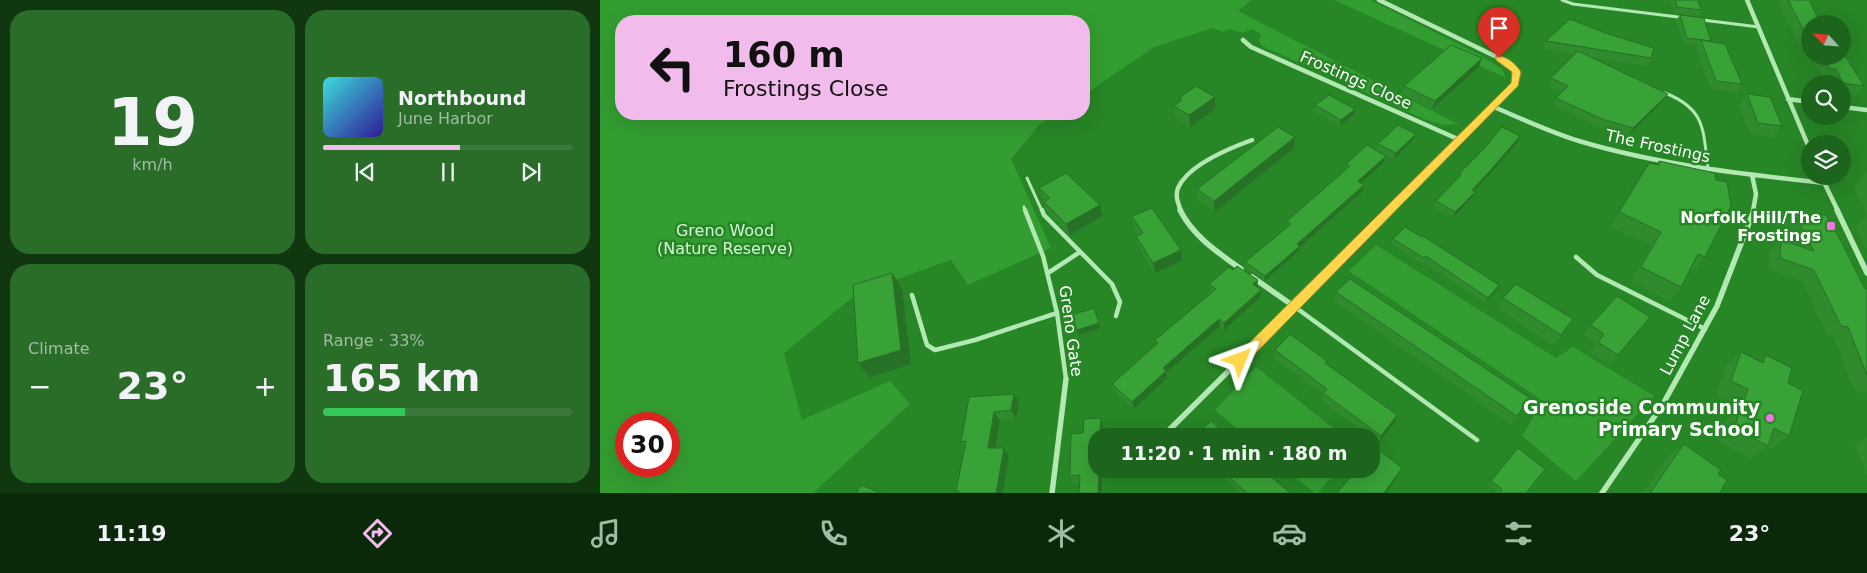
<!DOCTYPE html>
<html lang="en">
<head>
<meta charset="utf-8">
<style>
  body { margin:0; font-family:"DejaVu Sans",sans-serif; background:#2a6d29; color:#f1f3f6; height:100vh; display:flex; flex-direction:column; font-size:19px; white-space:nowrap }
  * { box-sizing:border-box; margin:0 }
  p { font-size:16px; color:#a0bda3 }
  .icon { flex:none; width:28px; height:28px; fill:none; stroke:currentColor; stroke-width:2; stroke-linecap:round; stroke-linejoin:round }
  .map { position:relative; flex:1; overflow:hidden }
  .sheet { display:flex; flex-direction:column; gap:10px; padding:10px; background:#10370f; width:600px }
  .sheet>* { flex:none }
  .top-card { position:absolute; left:15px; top:15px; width:475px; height:105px; border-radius:20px; box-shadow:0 5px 20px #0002; background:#f1bbec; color:#111; overflow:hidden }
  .needle { width:32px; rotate:296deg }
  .controls { position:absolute; left:1201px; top:15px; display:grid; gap:10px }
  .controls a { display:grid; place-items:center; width:50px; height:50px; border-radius:50%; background:#1d641c; box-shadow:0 5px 20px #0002; font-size:25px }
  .speed { position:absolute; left:15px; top:412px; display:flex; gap:10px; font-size:25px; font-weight:700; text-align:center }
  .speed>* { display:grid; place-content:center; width:65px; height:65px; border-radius:50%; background:#1d641c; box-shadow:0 5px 20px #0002; line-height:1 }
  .speed .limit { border:8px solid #d22; background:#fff; color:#111 }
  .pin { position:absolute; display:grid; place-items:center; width:42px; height:42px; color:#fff; margin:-51px -21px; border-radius:50% 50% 50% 0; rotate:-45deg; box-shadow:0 0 5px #0007 }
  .pin .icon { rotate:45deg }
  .me { position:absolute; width:55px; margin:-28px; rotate:46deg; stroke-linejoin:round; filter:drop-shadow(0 0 4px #0008) }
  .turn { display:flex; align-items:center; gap:18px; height:105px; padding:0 25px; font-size:22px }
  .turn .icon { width:65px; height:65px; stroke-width:2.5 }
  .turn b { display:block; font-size:35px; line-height:42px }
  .big { font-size:38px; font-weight:700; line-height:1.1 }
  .sheet .tile { flex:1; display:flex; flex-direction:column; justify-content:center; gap:8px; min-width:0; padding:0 18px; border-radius:20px; background:#2a6d29 }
  .sheet .dial { align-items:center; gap:0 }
  .dial b { font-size:65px; line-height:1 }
  .song { display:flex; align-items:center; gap:15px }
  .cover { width:60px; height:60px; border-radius:8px; background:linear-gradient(135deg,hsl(180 70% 55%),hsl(250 70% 35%)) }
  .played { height:5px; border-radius:2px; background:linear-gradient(90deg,#f1bbec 55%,#3b783b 55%) }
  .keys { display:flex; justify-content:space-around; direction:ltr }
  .heat { display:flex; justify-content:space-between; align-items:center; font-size:28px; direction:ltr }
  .charge { height:8px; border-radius:4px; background:linear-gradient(90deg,#34c759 33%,#3b783b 0) }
  .sheet .tiles { flex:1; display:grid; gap:10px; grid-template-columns:repeat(2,1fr) }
  .trip { position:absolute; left:488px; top:428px; width:292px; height:50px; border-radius:20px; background:#1d641c; box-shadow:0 5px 20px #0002; font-weight:700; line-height:50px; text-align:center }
  .tab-bar { display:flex; height:80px; justify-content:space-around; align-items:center; background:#0c280b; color:#a0bda3 }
  .tab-bar .icon { width:35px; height:35px }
  .tab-bar .selected { color:#f1bbec }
  .tab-bar b { font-size:22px; color:#f1f3f6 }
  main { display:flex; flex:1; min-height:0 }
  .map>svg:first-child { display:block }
  .green { fill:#339d31; fill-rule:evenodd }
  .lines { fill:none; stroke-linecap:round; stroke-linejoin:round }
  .lane-far1 { stroke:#b2e8b1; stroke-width:3 }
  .lane { stroke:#b2e8b1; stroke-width:4.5 }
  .street-far1 { stroke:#b2e8b1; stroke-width:4.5 }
  .street { stroke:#b2e8b1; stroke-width:5.5 }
  .wall { fill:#308b2e }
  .shaded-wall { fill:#277126 }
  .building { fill:#38a236; stroke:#277126 }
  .route { fill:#ffd54a; stroke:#a68a30 }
  .poi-dot { fill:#f176e0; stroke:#278626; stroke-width:2 }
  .labels { text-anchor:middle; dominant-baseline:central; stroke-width:5; stroke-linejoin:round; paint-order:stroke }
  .street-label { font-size:16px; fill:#fff; stroke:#278626 }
  .poi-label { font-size:16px; font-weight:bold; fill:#fff; stroke:#278626; text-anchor:end }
  .park-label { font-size:16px; fill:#d5f6d4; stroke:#278626 }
  .near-poi-label { font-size:19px; font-weight:bold; fill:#fff; stroke:#278626; text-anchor:end }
</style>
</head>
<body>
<main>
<section class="sheet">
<div class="tiles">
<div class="tile dial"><b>19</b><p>km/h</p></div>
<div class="tile">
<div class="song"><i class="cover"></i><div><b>Northbound</b><p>June Harbor</p></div></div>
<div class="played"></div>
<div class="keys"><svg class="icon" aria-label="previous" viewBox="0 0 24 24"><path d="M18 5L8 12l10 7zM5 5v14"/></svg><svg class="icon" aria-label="pause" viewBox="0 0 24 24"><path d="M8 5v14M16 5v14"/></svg><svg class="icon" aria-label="next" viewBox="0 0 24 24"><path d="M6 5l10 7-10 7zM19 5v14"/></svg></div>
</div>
<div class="tile"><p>Climate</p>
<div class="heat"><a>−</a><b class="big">23°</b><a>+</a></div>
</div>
<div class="tile"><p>Range · 33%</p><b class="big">165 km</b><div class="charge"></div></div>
</div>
</section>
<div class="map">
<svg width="1267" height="493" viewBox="0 0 1267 493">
  <rect width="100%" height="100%" fill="#278626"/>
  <!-- green -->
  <path class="green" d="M0 0H652L638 11 858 124 845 125 826 120 662 46 659 41 661 34 652 29 643 33 629 29 623 32 612 28 554 47 484 95V21H21V114H456L439 125 411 159 451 248 368 285 351 260 258 293 184 353 202 420 290 381 310 404 213 493H0ZM26 424H69V466H26Z
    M734 0H770L880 55 902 69 906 78Z
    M776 245 956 358 973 347 1054 396 976 481 922 436 943 401 749 271Z
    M656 367 743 436H646L615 410Z
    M685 469H738L718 493H715Z"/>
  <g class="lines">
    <!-- lane-far1 -->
    <path class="lane-far1" d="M962 0 973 4 1159 27
      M1065 93C1106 109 1103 130 1108 169
      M427 178 442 211
      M424 207 425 211"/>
    <!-- lane -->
    <path class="lane" d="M425 210 443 256 457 313 466 379
      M442 210 444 215 512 284 520 302 516 316
      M976 257 997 275 1105 329
      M448 273 480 252
      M312 295 327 345 335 350 375 340 457 313
      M695 307 877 440"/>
    <!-- street-far1 -->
    <path class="street-far1" d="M779 0 899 58 917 72 915 84 790 211
      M1147 0 1210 150
      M643 40 651 47 860 140
      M1188 99 1210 102
      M894 107C922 119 950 132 979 141 1059 165 1142 174 1224 183
      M1242 107 1267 110
      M1152 175 1156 194 1153 211
      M1221 176 1238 211
      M581 211C578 203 575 196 578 188 588 165 630 148 652 140"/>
    <!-- street -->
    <path class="street" d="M580 210C593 236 617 252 641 269
      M1237 210 1267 273
      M652 277 695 307
      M563 436 791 210
      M452 493 466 379
      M1002 493 1063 404 1117 306 1154 210"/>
  </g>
  <!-- wall -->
  <path class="wall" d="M1071 0H1098L1101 10 1098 16 1074 13 1070 1Z
    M1177 0H1209L1210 24V56H1242L1264 86 1257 95 1242 93V84H1231L1229 78H1223L1213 61 1207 60Z
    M1080 15 1111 41 1110 42 1142 84 1136 92 1111 89 1096 48 1098 45 1084 43 1076 20Z
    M946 41 1051 58 1047 66 990 57 1068 94 1063 101 1029 135 998 127 953 105 956 98 962 92 948 86 951 78 975 54 943 49Z
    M879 67 832 109 802 94 804 86Z
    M1147 94 1182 126 1173 137 1150 134 1139 105Z
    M615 97V109L590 127 575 117 574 106 579 102V98Z
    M715 105 754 115 740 126 714 111Z
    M816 134 814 139 794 159 776 150 778 144Z
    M918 142 887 177 874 191 872 197 853 218 834 207 836 201 857 179 859 174Z
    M694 148 615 212 597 200V189Z
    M1059 161 1105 257 1093 271 1090 269 1081 287 1070 301 1031 281 1051 246 1010 227 1049 163 1056 165Z
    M784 162 761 183 763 191 700 247 699 251 664 281 644 268 645 262 687 227V221L746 170 745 169 746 164Z
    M1267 170V215L1254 188Z
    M439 188 500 205 502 216 470 235 447 213 444 202 445 201 443 199Z
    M1194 213 1265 289H1267V396L1266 393 1255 392 1234 337 1228 336 1202 281 1169 269 1170 251 1181 240 1194 244 1184 224Z
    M1267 215V248H1265L1255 227Z
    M532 216 582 261 555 273 538 246 536 236 539 235 534 227Z
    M793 239 896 291 885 303 824 262 822 264 792 244Z
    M609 284 657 287 661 290 660 297 624 330 620 326 566 373 567 378 534 409 514 391 512 384 556 344 555 340 612 293 610 291Z
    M736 292 930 398 911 424 734 301Z
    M903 298 966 329 954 345 898 309Z
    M1050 317 1010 365 990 352 996 344 984 335 991 325Z
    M675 350 726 364 797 415 794 423 779 443 771 438V436H770L722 401 723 394 674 358Z
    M1141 352 1159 361 1166 355 1188 383 1189 436 1171 449 1168 446 1150 458 1118 440 1132 402 1116 394 1126 366Z
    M369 397 419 403 416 419 400 420 396 448 409 456 403 493H357L356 491 365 447 361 442Z
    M503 426 480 483 474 484 470 476 483 433Z
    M1267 437V474L1254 444Z
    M1084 444 1118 474 1120 493H1043L1069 456Z
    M918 448 926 493H898L888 485Z
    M614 469H662L690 493H640Z"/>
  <!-- shaded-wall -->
  <path class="shaded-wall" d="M882 58 879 67 832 109 835 101Z
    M1068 94 1063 101 1029 135 1033 128Z
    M615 97V109L590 127 589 115Z
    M755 109 754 115 740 126 741 120Z
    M816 134 814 139 794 159 796 153Z
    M920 136 918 142 887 177 869 196 872 190Z
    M695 137 694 148 615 212 614 201Z
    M786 156 784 162 757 187 758 181Z
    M764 185 763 191 700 247 699 251 664 281 665 276 697 244Z
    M875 192 872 197 853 218 855 212Z
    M500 205 502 216 470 235 466 224Z
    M581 250 582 261 555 273 553 263Z
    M292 273 302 288 311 364 270 377 258 363Z
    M658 280 657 288 653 284Z
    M899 285 896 291 885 303 888 298Z
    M661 290 660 297 624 330V323Z
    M619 319 620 326 566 373 567 378 534 409 532 402 563 368Z
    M499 323 500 328 478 335 477 330Z
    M414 394 419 403 416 419 411 410Z
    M394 412 400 420 394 457 388 448Z
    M797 415 794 423 779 443 781 436Z
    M501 418 503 426V436H500Z
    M404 448 409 456 403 493H396Z
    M802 468 798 476 786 493H784Z
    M499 469H502V493H498Z"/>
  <!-- building -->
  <path class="building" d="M1075 0H1098L1101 10 1077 7Z
    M1188 0H1209L1221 24H1210V43Z
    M1080 15 1104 18 1111 41 1087 38Z
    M970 19 1005 33 1054 48 1051 58 946 41Z
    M1101 40 1125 44 1142 84 1116 81Z
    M851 45 882 58 835 101 804 86Z
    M978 51 1068 94 1033 128 1002 119 956 98 968 86 951 78Z
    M1242 51 1264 86 1243 83 1236 69H1230L1222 56H1242Z
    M596 86 615 97 589 115 574 106 582 100 579 98Z
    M1147 94 1170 97 1182 126 1158 123Z
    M729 95 755 109 741 120 715 105Z
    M798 125 816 134 796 153 778 144Z
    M678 127 695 137 614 201 597 189Z
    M902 127 920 136 889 172 872 190 875 192 855 212 836 201 861 175 859 174 882 151Z
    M767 145 786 156 758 181 764 185 697 244 700 246 665 276 645 262 691 224 687 221 750 166 746 164Z
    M1059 161 1115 173 1116 180 1127 182 1131 206 1105 257 1098 254 1081 287 1041 267 1061 232 1019 212 1049 163 1059 165Z
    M466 173 500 205 466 224 444 202 450 198 439 188Z
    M552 208 581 250 553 263 536 236 543 233 532 216Z
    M1194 213 1226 215 1241 241 1265 289H1267V375L1248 327 1241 326 1214 270 1180 258 1181 240 1214 251Z
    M805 227 822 237 823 236 899 285 888 298 826 256 824 258 793 239Z
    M637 266 658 280 653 284 661 290 624 323 619 319 563 368 566 371 532 402 512 384 558 343 555 340 616 289 609 284 629 267 633 270Z
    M292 273 301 350 258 363 253 285Z
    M750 279 930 398 917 416 736 292Z
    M916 284 973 319 961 335 903 298Z
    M1017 296 1050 317 1018 355 998 342 1004 334 991 325Z
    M494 308 499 323 477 330 472 315Z
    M690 334 727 361 725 363 797 415 781 436 723 393 727 389 675 350Z
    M1141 352 1163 363 1166 355 1192 368 1188 383 1203 391 1189 436 1174 428 1168 446 1134 428 1148 389 1131 381Z
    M414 394 411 410 394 412 388 448H404L396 493H358L359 491H356L366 441 361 442 369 397Z
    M501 418 500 436H496V469H499L498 493H479L480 475 470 476 471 434 483 433 484 419Z
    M611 421 628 436H595Z
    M1084 444 1121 470 1118 474 1127 480 1120 493H1050Z
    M775 447 802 468 784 493H737L757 469H771V451Z
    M918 448 945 469 926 493H899L902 489 891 481Z
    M621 469H662L690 493H647Z
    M261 485 281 493H256Z"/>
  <!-- route -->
  <path class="route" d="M896 56C906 55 916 64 921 72L918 86 645 364 640 366 636 364 634 360 636 356 911 83 912 72 896 60Z"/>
  <!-- markers -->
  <g class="poi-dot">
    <rect x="1226" y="221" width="10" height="10" rx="2.5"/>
    <circle cx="1170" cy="418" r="5"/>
  </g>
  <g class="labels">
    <!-- street labels -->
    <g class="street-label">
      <text transform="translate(756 80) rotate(24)">Frostings Close</text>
      <text transform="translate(1058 146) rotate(12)">The Frostings</text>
      <text transform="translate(471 331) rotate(82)">Greno Gate</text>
      <text transform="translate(1085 335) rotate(-62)">Lump Lane</text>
    </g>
    <!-- poi labels -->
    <g class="poi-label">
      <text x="1221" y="217">Norfolk Hill/The<tspan x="1221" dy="18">Frostings</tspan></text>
    </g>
    <!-- park labels -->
    <g class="park-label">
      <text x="125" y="230">Greno Wood<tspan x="125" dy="18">(Nature Reserve)</tspan></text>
    </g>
    <!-- near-poi labels -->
    <g class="near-poi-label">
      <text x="1160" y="407">Grenoside Community<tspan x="1160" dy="22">Primary School</tspan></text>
    </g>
  </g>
</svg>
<div class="controls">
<a><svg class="needle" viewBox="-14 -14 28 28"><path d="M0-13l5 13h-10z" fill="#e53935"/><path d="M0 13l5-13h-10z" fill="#a0bda3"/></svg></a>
<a><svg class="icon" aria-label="search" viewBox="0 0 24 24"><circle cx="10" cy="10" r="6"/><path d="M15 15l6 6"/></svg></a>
<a><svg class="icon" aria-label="layers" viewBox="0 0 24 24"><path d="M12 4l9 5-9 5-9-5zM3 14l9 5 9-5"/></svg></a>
</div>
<div class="speed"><div class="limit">30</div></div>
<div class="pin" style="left:899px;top:58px;background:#d93025"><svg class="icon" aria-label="arrive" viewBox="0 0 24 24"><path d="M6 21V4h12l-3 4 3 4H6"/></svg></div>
<svg class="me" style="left:640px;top:360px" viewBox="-20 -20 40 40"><path d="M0-17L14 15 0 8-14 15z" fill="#ffd54a" stroke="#fff" stroke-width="4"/></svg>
<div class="trip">11:20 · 1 min · 180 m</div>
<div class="top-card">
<div class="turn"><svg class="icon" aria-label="left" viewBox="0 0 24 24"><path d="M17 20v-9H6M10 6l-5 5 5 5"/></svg><div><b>160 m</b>Frostings Close</div></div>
</div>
</div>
</main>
<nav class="tab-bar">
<b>11:19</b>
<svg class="icon selected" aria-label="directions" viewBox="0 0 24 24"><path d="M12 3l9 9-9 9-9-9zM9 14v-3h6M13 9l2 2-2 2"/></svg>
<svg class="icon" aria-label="music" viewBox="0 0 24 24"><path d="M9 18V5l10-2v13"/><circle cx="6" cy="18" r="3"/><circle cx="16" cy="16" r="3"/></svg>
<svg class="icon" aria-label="phone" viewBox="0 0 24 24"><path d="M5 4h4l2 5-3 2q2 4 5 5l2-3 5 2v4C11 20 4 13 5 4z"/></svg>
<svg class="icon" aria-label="climate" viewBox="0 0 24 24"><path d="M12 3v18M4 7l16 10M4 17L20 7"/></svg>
<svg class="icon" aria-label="car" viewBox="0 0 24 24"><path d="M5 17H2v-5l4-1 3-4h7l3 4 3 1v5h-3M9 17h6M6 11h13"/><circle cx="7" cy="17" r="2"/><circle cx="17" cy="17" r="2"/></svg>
<svg class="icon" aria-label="filters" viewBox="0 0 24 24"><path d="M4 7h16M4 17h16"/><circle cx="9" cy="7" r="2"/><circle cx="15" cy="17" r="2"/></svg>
<b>23°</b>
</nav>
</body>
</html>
